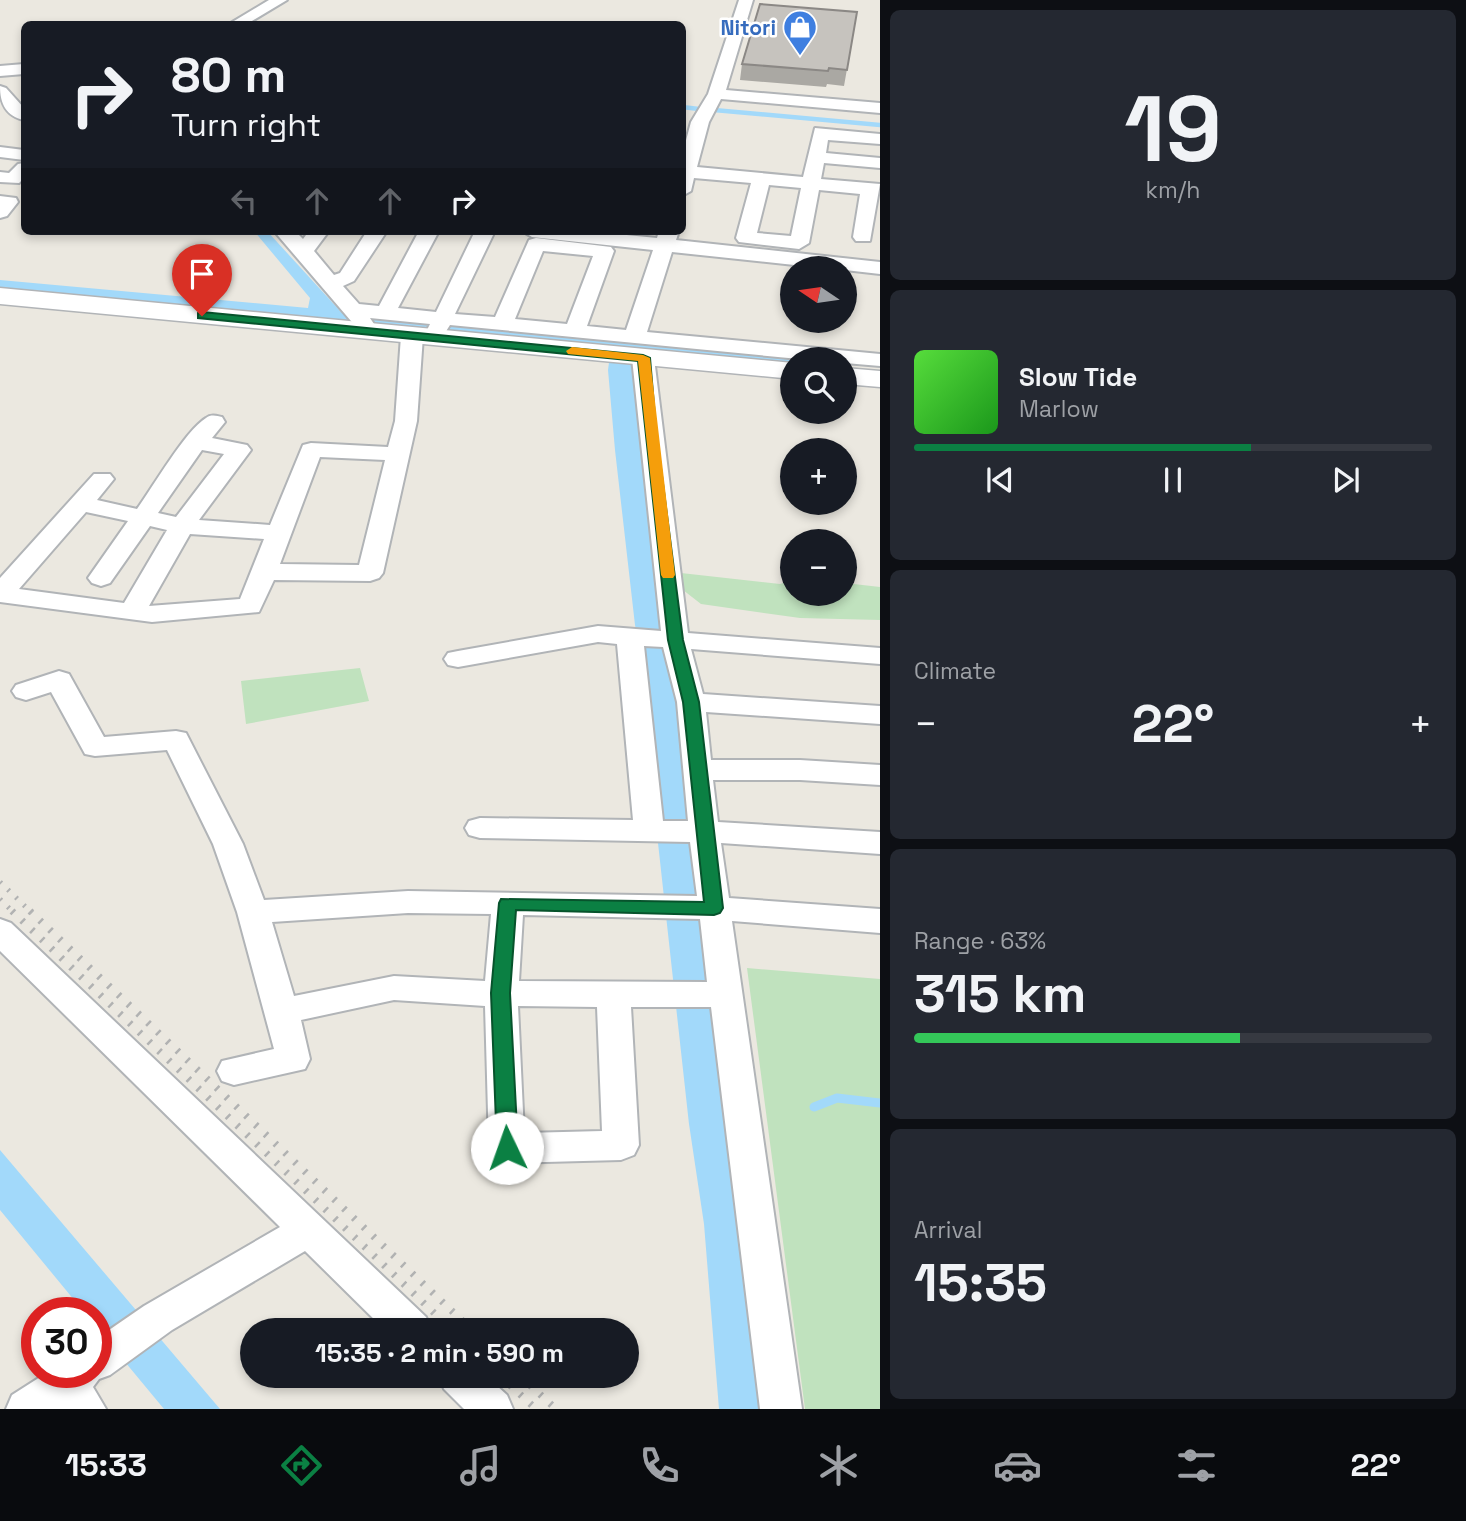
<!DOCTYPE html>
<html lang="en">
<head>
<meta charset="utf-8">
<style>
  body { margin:0; font-family:"Space Grotesk",sans-serif; background:#242831; color:#f1f3f6; height:100vh; display:flex; flex-direction:column; font-size:26px; white-space:nowrap }
  * { box-sizing:border-box; margin:0 }
  p { font-size:23px; color:#9ea1a6 }
  .icon { flex:none; width:38px; height:38px; fill:none; stroke:currentColor; stroke-width:2; stroke-linecap:round; stroke-linejoin:round }
  .map { position:relative; flex:1; overflow:hidden }
  .panel { display:flex; flex-direction:column; gap:10px; padding:10px; background:#0d0f14; width:586px }
  .panel>* { flex:none }
  .hud { position:absolute; left:21px; top:21px; width:665px; height:214px; border-radius:10px; box-shadow:0 4px 10px #0003; background:#171b24; color:#f1f3f6; overflow:hidden }
  .needle { width:46px; rotate:283deg }
  .controls { position:absolute; left:780px; top:256px; display:grid; gap:14px }
  .controls a { display:grid; place-items:center; width:77px; height:77px; border-radius:50%; background:#171b24; box-shadow:0 4px 10px #0003; font-size:35px }
  .speed { position:absolute; left:21px; top:1297px; display:flex; gap:14px; font-size:35px; font-weight:700; text-align:center }
  .speed>* { display:grid; place-content:center; width:91px; height:91px; border-radius:50%; background:#171b24; box-shadow:0 4px 10px #0003; line-height:1 }
  .speed .limit { border:10px solid #d22; background:#fff; color:#111 }
  .pin { position:absolute; display:grid; place-items:center; width:60px; height:60px; color:#fff; margin:-72px -30px; border-radius:50% 50% 50% 0; rotate:-45deg; box-shadow:0 0 7px #0007 }
  .pin .icon { rotate:45deg }
  .me { position:absolute; width:77px; margin:-38px; rotate:357deg; stroke-linejoin:round; filter:drop-shadow(0 0 5px #0008) }
  .turn { display:flex; align-items:center; gap:24px; height:147px; padding:0 35px; font-size:32px }
  .turn .icon { width:91px; height:91px; stroke-width:2.5 }
  .turn b { display:block; font-size:49px; line-height:60px }
  .lanes { display:flex; align-items:center; height:66px; padding:0 35px; background:#0003; justify-content:center; gap:35px; direction:ltr }
  .lanes .off { opacity:.35 }
  .big { font-size:52px; font-weight:700; line-height:1.1 }
  .panel .card { flex:1; display:flex; flex-direction:column; justify-content:center; gap:10px; min-width:0; padding:0 24px; border-radius:10px; background:#242831 }
  .panel .dial { align-items:center; gap:0 }
  .dial b { font-size:91px; line-height:1 }
  .song { display:flex; align-items:center; gap:21px }
  .cover { width:84px; height:84px; border-radius:10px; background:linear-gradient(135deg,hsl(110 70% 55%),hsl(120 70% 35%)) }
  .played { height:7px; border-radius:4px; background:linear-gradient(90deg,#0b8043 65%,#363941 65%) }
  .keys { display:flex; justify-content:space-around; direction:ltr }
  .heat { display:flex; justify-content:space-between; align-items:center; font-size:38px; direction:ltr }
  .charge { height:10px; border-radius:5px; background:linear-gradient(90deg,#34c759 63%,#363941 0) }
  .trip { position:absolute; left:240px; top:1318px; width:399px; height:70px; border-radius:35px; background:#171b24; box-shadow:0 4px 10px #0003; font-weight:700; line-height:70px; text-align:center }
  .tab-bar { display:flex; height:112px; justify-content:space-around; align-items:center; background:#090b0e; color:#9ea1a6 }
  .tab-bar .icon { width:49px; height:49px }
  .tab-bar .selected { color:#0b8043 }
  .tab-bar b { font-size:32px; color:#f1f3f6 }
  main { display:flex; flex:1; min-height:0 }
  .map>svg:first-child { display:block }
  .green { fill:#c0e2be }
  .water { fill:#a2d9fa }
  .lines { fill:none; stroke-linecap:round; stroke-linejoin:round }
  .stream-far1 { stroke:#a2d9fa; stroke-width:4.5 }
  .stream { stroke:#a2d9fa; stroke-width:9 }
  .minor-casing { stroke:#b1b4b7; stroke-width:4 }
  .tertiary-casing { stroke:#b1b4b7; stroke-width:3 }
  .minor { fill:#fff; fill-rule:evenodd }
  .tertiary { fill:#fff; fill-rule:evenodd }
  .rail-far1 { stroke:#b1b2b2; stroke-width:5; stroke-dasharray:2 9; stroke-linecap:butt }
  .rail { stroke:#b1b2b2; stroke-width:7; stroke-dasharray:2.5 11; stroke-linecap:butt }
  .wall { fill:#aaa8a3 }
  .building { fill:#c6c3be; stroke:#8b8885; stroke-width:2 }
  .route { fill:#0b8043; stroke:#07532c; stroke-width:2 }
  .slow { fill:#f59e0b }
  .labels { text-anchor:middle; dominant-baseline:central; stroke-width:5; stroke-linejoin:round; paint-order:stroke }
  .far-shop-label { font-size:21px; font-weight:bold; fill:#366cbe; stroke:#fff; text-anchor:end }
</style>
</head>
<body>
<main>
<div class="map">
<svg width="880" height="1409" viewBox="0 0 880 1409">
  <rect width="100%" height="100%" fill="#ebe8e0"/>
  <!-- green -->
  <path class="green" d="M681 573 780 584 793 580V593H845V583L880 587V620L800 618 701 604 683 590Z
    M360 668 369 701 246 724 241 681Z
    M747 968 880 979V1409H805Z"/>
  <!-- water -->
  <path class="water" d="M254 231H267L342 313 834 359H793V364L645 351 636 377 642 459 678 692 762 1409H719L704 1224 689 1124 658 843 660 794 650 694 635 625 615 450 608 370 611 348 0 290V280L308 308 310 298Z
    M0 1150 220 1409H164L96 1327V1312H84L0 1210Z"/>
  <g class="lines">
    <!-- stream-far1 -->
    <path class="stream-far1" d="M246 24 285 0
      M682 107 699 109
      M714 110 880 125"/>
    <!-- stream -->
    <path class="stream" d="M814 1107 837 1098 880 1103"/>
    <!-- minor casing -->
    <g class="minor-casing">
      <path id="minor" d="M269 0H287L247 24H229Z
        M739 0H753L726 90 880 103V113L721 99 709 122 697 167 803 177 815 128 880 134V144L828 140 826 153 880 158V168L824 163 821 179 880 184 870 241H856L853 237 860 194 819 190 809 243 799 249 739 242 736 238 751 183 694 178 691 191 682 196V155L691 122 708 94ZM769 185 801 188 791 236 757 233Z
        M24 64V74L0 76V66Z
        M0 86 6 88 24 108V120C6 116 0 104 0 86Z
        M0 147 24 150V160L0 157Z
        M24 163V178L19 183 0 182V172L9 173 18 164Z
        M0 196 16 198 18 202 7 216 0 218Z
        M274 231H295L303 239 309 231H329L314 251 334 275 340 273 367 231H387L354 281 343 286 359 304 379 306 419 231H439L398 308 436 312 475 231H495L455 314 495 317 529 240 536 238 611 247 614 251 587 326 626 330 653 250 532 237 522 231H586L657 238 659 231H679L676 240 880 262V274L845 270V268H822L672 252 647 332 880 354V366L845 363V359H799L450 325 443 336H429L426 332 430 324 370 318 374 324 371 328H357ZM543 251 593 256 567 324 515 319Z
        M412 330 419 332 423 336 417 421 383 573 379 578 370 581 274 580 259 612 152 622 0 602V578L94 474H110L114 479 97 500 137 509C153 487 185 431 206 418 211 414 217 416 222 417L225 422 212 438 247 445 251 450 199 520 270 525 303 445 311 443 388 447 395 421 401 336 405 332ZM202 450 224 454 176 517 158 513ZM320 457 385 460 359 565 280 564ZM86 512 128 521 88 578 92 583 101 586 110 583 150 526 167 530 124 603 19 589ZM190 534 264 539 240 599 149 606Z
        M643 352 651 353 654 358 688 633 880 648V664L691 649 703 694 880 706V724L706 712 711 760H800L880 765V785L800 780H713L718 822 880 832V854L721 843 729 898 880 909V933L732 921 802 1409H760L711 1007H631L639 1145 634 1155 621 1160 507 1163 494 1158 489 1148 485 1006 394 1000 301 1020 310 1059 305 1069 234 1085 222 1081 217 1071 222 1061 274 1049 237 912 213 844 167 750 95 756 85 754 51 692 26 700 16 697 12 691 16 685 59 671 69 674 104 737 176 731 186 733 243 844 264 900 408 891 697 896 690 842 480 838 469 835 465 828 469 821 480 818 633 820 617 644 598 642 458 667 448 665 444 659 448 653 458 651 598 626 661 631 632 358 635 353ZM644 646 663 647 677 702 688 821H663ZM408 913 491 914 485 981 394 976 294 996 272 922ZM523 915 700 919 707 982 519 981ZM518 1006 597 1007 602 1131 524 1133Z
        M0 919 11 923 426 1317 432 1330H385L305 1251 172 1330 110 1375 99 1379 93 1387 106 1409H6L12 1395 48 1372H96V1339L144 1306 280 1227 0 951Z
        M438 1376H486L507 1395 513 1409H464L444 1389Z"/>
    </g>
    <!-- tertiary casing -->
    <g class="tertiary-casing">
      <path id="tertiary" d="M0 288 793 363V379L0 304Z
        M845 368 880 371V387L845 384Z"/>
    </g>
    <!-- minor -->
    <use href="#minor" class="minor"/>
    <!-- tertiary -->
    <use href="#tertiary" class="tertiary"/>
    <!-- rail-far1 -->
    <path class="rail-far1" d="M0 882 32 913
      M0 899 14 913"/>
    <!-- rail -->
    <path class="rail" d="M12 911 452 1330
      M30 911 472 1330
      M500 1376 536 1409
      M520 1376 556 1409"/>
  </g>
  <!-- wall -->
  <path class="wall" d="M857 12 844 86 827 84 826 87 740 80 742 64Z"/>
  <!-- building -->
  <path class="building" d="M760 4 857 12 847 70 829 68 828 71 742 64Z"/>
  <!-- route -->
  <path class="route" d="M202 312 643 355 650 358 656 429 683 640 699 702 723 908 720 913 714 915 516 910 510 993 518 1148 515 1154 507 1156 500 1154 497 1148 491 993 499 903 501 899 704 902 683 702 668 640 638 361 198 318V313Z"/>
  <!-- slow -->
  <path class="slow" d="M572 347 643 355 650 358 675 575 673 578H663L661 575 638 361 568 354 566 351Z"/>
  <!-- icons -->
  <defs>
    <g id="shop-pin" transform="scale(1.75)"><path d="M0 17L-7.5 6A9.5 9.5 0 1 1 7.5 6Z" fill="#3f7fe0" stroke="#fff"/><path d="M-5-2.5h2.3a2.7 3.5 0 0 1 5.4 0H5L5.5 6h-11ZM-1.5-2.5h3a1.5 2.3 0 0 0-3 0Z" fill="#fff"/></g>
  </defs>
  <g fill-rule="evenodd">
    <use href="#shop-pin" x="800" y="27"/>
  </g>
  <g class="labels">
    <!-- far-shop labels -->
    <g class="far-shop-label">
      <text x="776" y="27">Nitori</text>
    </g>
  </g>
</svg>
<div class="controls">
<a><svg class="needle" viewBox="-14 -14 28 28"><path d="M0-13l5 13h-10z" fill="#e53935"/><path d="M0 13l5-13h-10z" fill="#9ea1a6"/></svg></a>
<a><svg class="icon" aria-label="search" viewBox="0 0 24 24"><circle cx="10" cy="10" r="6"/><path d="M15 15l6 6"/></svg></a>
<a>+</a>
<a>−</a>
</div>
<div class="speed"><div class="limit">30</div></div>
<div class="pin" style="left:202px;top:316px;background:#d93025"><svg class="icon" aria-label="arrive" viewBox="0 0 24 24"><path d="M6 21V4h12l-3 4 3 4H6"/></svg></div>
<svg class="me" style="left:507px;top:1148px" viewBox="-20 -20 40 40"><circle r="19" fill="#fff"/><path d="M0-13L10 11 0 6-10 11z" fill="#0b8043"/></svg>
<div class="trip">15:35 · 2 min · 590 m</div>
<div class="hud">
<div class="turn"><svg class="icon" aria-label="right" viewBox="0 0 24 24"><path d="M7 20v-9h11M14 6l5 5-5 5"/></svg><div><b>80 m</b>Turn right</div></div>
<div class="lanes"><svg class="icon off" aria-label="left" viewBox="0 0 24 24"><path d="M17 20v-9H6M10 6l-5 5 5 5"/></svg><svg class="icon off" aria-label="ahead" viewBox="0 0 24 24"><path d="M12 20V5M6 11l6-6 6 6"/></svg><svg class="icon off" aria-label="ahead" viewBox="0 0 24 24"><path d="M12 20V5M6 11l6-6 6 6"/></svg><svg class="icon" aria-label="right" viewBox="0 0 24 24"><path d="M7 20v-9h11M14 6l5 5-5 5"/></svg></div>
</div>
</div>
<section class="panel">
<div class="card dial"><b>19</b><p>km/h</p></div>
<div class="card">
<div class="song"><i class="cover"></i><div><b>Slow Tide</b><p>Marlow</p></div></div>
<div class="played"></div>
<div class="keys"><svg class="icon" aria-label="previous" viewBox="0 0 24 24"><path d="M18 5L8 12l10 7zM5 5v14"/></svg><svg class="icon" aria-label="pause" viewBox="0 0 24 24"><path d="M8 5v14M16 5v14"/></svg><svg class="icon" aria-label="next" viewBox="0 0 24 24"><path d="M6 5l10 7-10 7zM19 5v14"/></svg></div>
</div>
<div class="card"><p>Climate</p>
<div class="heat"><a>−</a><b class="big">22°</b><a>+</a></div>
</div>
<div class="card"><p>Range · 63%</p><b class="big">315 km</b><div class="charge"></div></div>
<div class="card"><p>Arrival</p><b class="big">15:35</b></div>
</section>
</main>
<nav class="tab-bar">
<b>15:33</b>
<svg class="icon selected" aria-label="directions" viewBox="0 0 24 24"><path d="M12 3l9 9-9 9-9-9zM9 14v-3h6M13 9l2 2-2 2"/></svg>
<svg class="icon" aria-label="music" viewBox="0 0 24 24"><path d="M9 18V5l10-2v13"/><circle cx="6" cy="18" r="3"/><circle cx="16" cy="16" r="3"/></svg>
<svg class="icon" aria-label="phone" viewBox="0 0 24 24"><path d="M5 4h4l2 5-3 2q2 4 5 5l2-3 5 2v4C11 20 4 13 5 4z"/></svg>
<svg class="icon" aria-label="climate" viewBox="0 0 24 24"><path d="M12 3v18M4 7l16 10M4 17L20 7"/></svg>
<svg class="icon" aria-label="car" viewBox="0 0 24 24"><path d="M5 17H2v-5l4-1 3-4h7l3 4 3 1v5h-3M9 17h6M6 11h13"/><circle cx="7" cy="17" r="2"/><circle cx="17" cy="17" r="2"/></svg>
<svg class="icon" aria-label="filters" viewBox="0 0 24 24"><path d="M4 7h16M4 17h16"/><circle cx="9" cy="7" r="2"/><circle cx="15" cy="17" r="2"/></svg>
<b>22°</b>
</nav>
</body>
</html>
